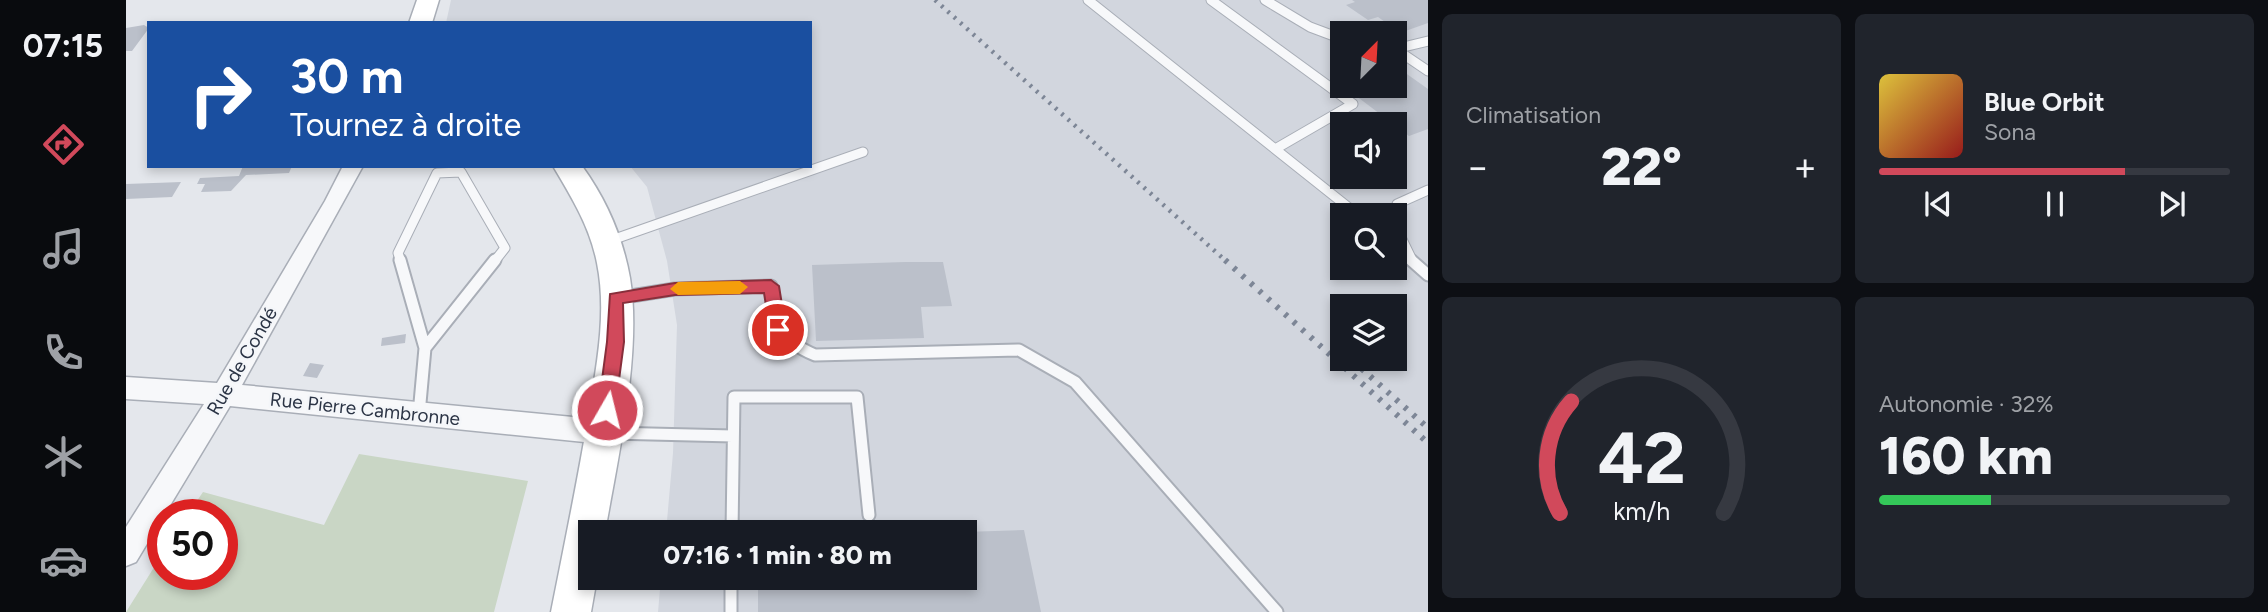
<!DOCTYPE html>
<html lang="fr">
<head>
<meta charset="utf-8">
<style>
  body { margin:0; font-family:Figtree,sans-serif; background:#20242c; color:#f1f3f6; height:100vh; display:flex; flex-direction:column; font-size:26px; white-space:nowrap }
  * { box-sizing:border-box; margin:0 }
  p { font-size:23px; color:#9ea1a6 }
  .icon { flex:none; width:38px; height:38px; fill:none; stroke:currentColor; stroke-width:2; stroke-linecap:round; stroke-linejoin:round }
  .map { position:relative; flex:1; overflow:hidden }
  .drawer { display:flex; flex-direction:column; gap:14px; padding:14px; background:#0d0f14; width:840px }
  .drawer>* { flex:none }
  .hud { position:absolute; left:21px; top:21px; width:665px; height:147px; border-radius:0px; box-shadow:0 4px 10px #0003; background:#1a4fa0; color:#fff; overflow:hidden }
  .needle { width:46px; rotate:24deg }
  .buttons { position:absolute; left:1204px; top:21px; display:grid; gap:14px }
  .buttons a { display:grid; place-items:center; width:77px; height:77px; border-radius:0px; background:#171b24; box-shadow:0 4px 10px #0003; font-size:35px }
  .speed { position:absolute; left:21px; top:499px; display:flex; gap:14px; font-size:35px; font-weight:700; text-align:center }
  .speed>* { display:grid; place-content:center; width:91px; height:91px; border-radius:50%; background:#171b24; box-shadow:0 4px 10px #0003; line-height:1 }
  .speed .limit { border:10px solid #d22; background:#fff; color:#111 }
  .pin { position:absolute; display:grid; place-items:center; width:60px; height:60px; color:#fff; margin:-30px; border:4px solid #fff; border-radius:50%; box-shadow:0 2px 7px #0007 }
  .me { position:absolute; width:77px; margin:-38px; rotate:8deg; stroke-linejoin:round; filter:drop-shadow(0 0 5px #0008) }
  .turn { display:flex; align-items:center; gap:24px; height:147px; padding:0 28px; font-size:32px }
  .turn .icon { width:91px; height:91px; stroke-width:2.5 }
  .turn b { display:block; font-size:49px; line-height:60px }
  .big { font-size:52px; font-weight:800; line-height:1.1 }
  .drawer .widget { flex:1; display:flex; flex-direction:column; justify-content:center; gap:10px; min-width:0; padding:0 24px; border-radius:10px; background:#20242c }
  .drawer .dial { align-items:center; gap:0 }
  .dial svg { height:182px; overflow:visible; fill:none; stroke:#363941; stroke-width:7; stroke-linecap:round; text-anchor:middle }
  .dial text { fill:#f1f3f6; stroke:none }
  .song { display:flex; align-items:center; gap:21px }
  .cover { width:84px; height:84px; border-radius:10px; background:linear-gradient(135deg,hsl(50 70% 55%),hsl(0 70% 35%)) }
  .played { height:7px; border-radius:4px; background:linear-gradient(90deg,#d1495b 70%,#363941 70%) }
  .keys { display:flex; justify-content:space-around; direction:ltr }
  .heat { display:flex; justify-content:space-between; align-items:center; font-size:38px; direction:ltr }
  .charge { height:10px; border-radius:5px; background:linear-gradient(90deg,#34c759 32%,#363941 0) }
  .drawer .tiles { flex:1; display:grid; gap:14px; grid-template-columns:repeat(2,1fr) }
  .trip { position:absolute; left:452px; top:520px; width:399px; height:70px; border-radius:0px; background:#171b24; box-shadow:0 4px 10px #0003; font-weight:800; line-height:70px; text-align:center }
  main { display:flex; flex:1; min-height:0 }
  .dock { display:flex; flex-direction:column; width:126px; justify-content:space-around; align-items:center; background:#090b0e; color:#9ea1a6 }
  .dock .icon { width:49px; height:49px }
  .dock .current { color:#d1495b }
  .dock b { font-size:32px; color:#f1f3f6 }
  .map>svg:first-child { display:block }
  .built { fill:#d2d6de; fill-rule:evenodd }
  .green { fill:#c9d6c5 }
  .building { fill:#bbc0ca }
  .lines { fill:none; stroke-linecap:round; stroke-linejoin:round }
  .lane-far1-casing { stroke:#a9aeb7; stroke-width:11 }
  .lane-casing { stroke:#a9aeb7; stroke-width:15 }
  .street-casing { stroke:#a9aeb7; stroke-width:3 }
  .secondary-casing { stroke:#a9aeb7; stroke-width:3 }
  .lane-far1 { stroke:#f7f8fa; stroke-width:9 }
  .lane { stroke:#f7f8fa; stroke-width:11 }
  .street { fill:#f7f8fa; fill-rule:evenodd }
  .secondary { fill:#fff; fill-rule:evenodd }
  .rail-far1 { stroke:#7d8696; stroke-width:4.5; stroke-dasharray:2.5 6; stroke-linecap:butt }
  .rail { stroke:#7d8696; stroke-width:6; stroke-dasharray:3.5 8; stroke-linecap:butt }
  .route { fill:#d1495b; stroke:#882f3b; stroke-width:2 }
  .slow { fill:#f59e0b }
  .labels { text-anchor:middle; dominant-baseline:central; stroke-width:5; stroke-linejoin:round; paint-order:stroke }
  .street-label { font-size:19px; fill:#2b3445; stroke:#f4f6f9 }
</style>
</head>
<body>
<main>
<nav class="dock">
<b>07:15</b>
<svg class="icon current" aria-label="directions" viewBox="0 0 24 24"><path d="M12 3l9 9-9 9-9-9zM9 14v-3h6M13 9l2 2-2 2"/></svg>
<svg class="icon" aria-label="music" viewBox="0 0 24 24"><path d="M9 18V5l10-2v13"/><circle cx="6" cy="18" r="3"/><circle cx="16" cy="16" r="3"/></svg>
<svg class="icon" aria-label="phone" viewBox="0 0 24 24"><path d="M5 4h4l2 5-3 2q2 4 5 5l2-3 5 2v4C11 20 4 13 5 4z"/></svg>
<svg class="icon" aria-label="climate" viewBox="0 0 24 24"><path d="M12 3v18M4 7l16 10M4 17L20 7"/></svg>
<svg class="icon" aria-label="car" viewBox="0 0 24 24"><path d="M5 17H2v-5l4-1 3-4h7l3 4 3 1v5h-3M9 17h6M6 11h13"/><circle cx="7" cy="17" r="2"/><circle cx="17" cy="17" r="2"/></svg>
</nav>
<div class="map">
<svg width="1302" height="612" viewBox="0 0 1302 612">
  <rect width="100%" height="100%" fill="#e4e7ec"/>
  <!-- built -->
  <path class="built" d="M325 0H1302V612H532L535 578H838V532H540L547 453 551 325 541 261 521 187 504 166H684V23H320ZM1216 33H1269V86H1216ZM1216 124H1269V177H1216ZM1216 215H1269V268H1216ZM1216 306H1269V359H1216Z"/>
  <!-- green -->
  <path class="green" d="M233 454 402 481 368 612H0L37 553V574H96V514H62L77 492 198 525Z"/>
  <!-- building -->
  <path class="building" d="M1226 0H1302V23L1271 34 1265 30 1269 29 1252 17 1242 20 1220 5 1229 2Z
    M18 25 23 28 6 51H0V28Z
    M1271 67 1302 89V129L1283 136 1217 86H1269Z
    M117 166H166L163 173 120 175 105 191 75 192 79 184H71L74 178 113 176Z
    M55 182 46 197 0 199V184Z
    M779 262H817L826 306 795 307 798 338 690 341 686 265Z
    M280 334 279 343 255 346 256 338Z
    M184 363 198 365 191 378 177 376Z
    M898 530 915 612H632V578H838V532Z"/>
  <g class="lines">
    <!-- lane-far1 casing -->
    <g class="lane-far1-casing">
      <path id="lane-far1" d="M962 0 1232 215
        M1085 0 1227 104 1151 148
        M1139 0 1184 27 1216 39
        M1269 49 1302 41
        M1271 50 1302 71
        M483 241 737 152
        M1269 246 1287 262
        M1286 260 1270 227 1271 204 1302 190
        M275 262 272 253 311 173 335 172 379 248 368 262"/>
    </g>
    <!-- lane casing -->
    <g class="lane-casing">
      <path id="lane" d="M274 260 299 348
        M1285 260 1302 275
        M492 298 549 289 645 286C651 323 652 340 689 355L893 350 949 382 1151 612
        M299 348 369 260
        M293 414 299 348
        M484 433 607 436
        M606 532 608 397H731L743 515
        M605 578V612"/>
    </g>
    <!-- street casing -->
    <g class="street-casing">
      <path id="street" d="M217 166H237L116 385 478 420 487 424 491 432 487 440 478 444 104 406 10 562 0 566V527L78 404 0 399V377L91 383 199 201Z"/>
    </g>
    <!-- secondary casing -->
    <g class="secondary-casing">
      <path id="secondary" d="M291 0H313L306 23H283Z
        M427 166H456C480 199 497 238 504 278 516 351 492 458 479 532H464V578H471L465 612H425C438 546 452 479 463 412 471 363 481 312 471 263 464 227 446 198 427 166Z"/>
    </g>
    <!-- lane-far1 -->
    <use href="#lane-far1" class="lane-far1"/>
    <!-- lane -->
    <use href="#lane" class="lane"/>
    <!-- street -->
    <use href="#street" class="street"/>
    <!-- secondary -->
    <use href="#secondary" class="secondary"/>
    <!-- rail-far1 -->
    <path class="rail-far1" d="M809 0 1101 262"/>
    <!-- rail -->
    <path class="rail" d="M1099 260 1302 443
      M1227 361 1302 428"/>
  </g>
  <!-- route -->
  <path class="route" d="M645 280 653 286 660 330 658 335H646L644 330 638 293 549 295 497 303 498 342 489 410 487 415 481 418 474 415 472 410 481 342 484 294 549 283Z"/>
  <!-- slow -->
  <path class="slow" d="M614 281 622 287 614 294 552 295 544 289 552 282Z"/>
  <g class="labels">
    <!-- street labels -->
    <g class="street-label">
      <text transform="translate(116 361) rotate(-60)">Rue de Condé</text>
      <text transform="translate(239 409) rotate(6)">Rue Pierre Cambronne</text>
    </g>
  </g>
</svg>
<div class="buttons">
<a><svg class="needle" viewBox="-14 -14 28 28"><path d="M0-13l5 13h-10z" fill="#e53935"/><path d="M0 13l5-13h-10z" fill="#9ea1a6"/></svg></a>
<a><svg class="icon" aria-label="sound" viewBox="0 0 24 24"><path d="M4 9h4l5-4v14l-5-4H4zM17 9q2 3 0 6"/></svg></a>
<a><svg class="icon" aria-label="search" viewBox="0 0 24 24"><circle cx="10" cy="10" r="6"/><path d="M15 15l6 6"/></svg></a>
<a><svg class="icon" aria-label="layers" viewBox="0 0 24 24"><path d="M12 4l9 5-9 5-9-5zM3 14l9 5 9-5"/></svg></a>
</div>
<div class="speed"><div class="limit">50</div></div>
<div class="pin" style="left:652px;top:330px;background:#d93025"><svg class="icon" aria-label="arrive" viewBox="0 0 24 24"><path d="M6 21V4h12l-3 4 3 4H6"/></svg></div>
<svg class="me" style="left:481px;top:410px" viewBox="-20 -20 40 40"><circle r="17" fill="#d1495b" stroke="#fff" stroke-width="3"/><path d="M0-11L8 9 0 5-8 9z" fill="#fff"/></svg>
<div class="trip">07:16 · 1 min · 80 m</div>
<div class="hud">
<div class="turn"><svg class="icon" aria-label="right" viewBox="0 0 24 24"><path d="M7 20v-9h11M14 6l5 5-5 5"/></svg><div><b>30 m</b>Tournez à droite</div></div>
</div>
</div>
<section class="drawer">
<div class="tiles">
<div class="widget"><p>Climatisation</p>
<div class="heat"><a>−</a><b class="big">22°</b><a>+</a></div>
</div>
<div class="widget">
<div class="song"><i class="cover"></i><div><b>Blue Orbit</b><p>Sona</p></div></div>
<div class="played"></div>
<div class="keys"><svg class="icon" aria-label="previous" viewBox="0 0 24 24"><path d="M18 5L8 12l10 7zM5 5v14"/></svg><svg class="icon" aria-label="pause" viewBox="0 0 24 24"><path d="M8 5v14M16 5v14"/></svg><svg class="icon" aria-label="next" viewBox="0 0 24 24"><path d="M6 5l10 7-10 7zM19 5v14"/></svg></div>
</div>
<div class="widget dial"><svg viewBox="0 0 100 80">
<path d="M14 69A42 42 0 1 1 86 69"/>
<path d="M14 69A42 42 0 0 1 19 20" stroke="#d1495b"/>
<text x="50" y="56" font-size="32" font-weight="700">42</text>
<text x="50" y="72" font-size="11">km/h</text>
</svg></div>
<div class="widget"><p>Autonomie · 32%</p><b class="big">160 km</b><div class="charge"></div></div>
</div>
</section>
</main>
</body>
</html>
